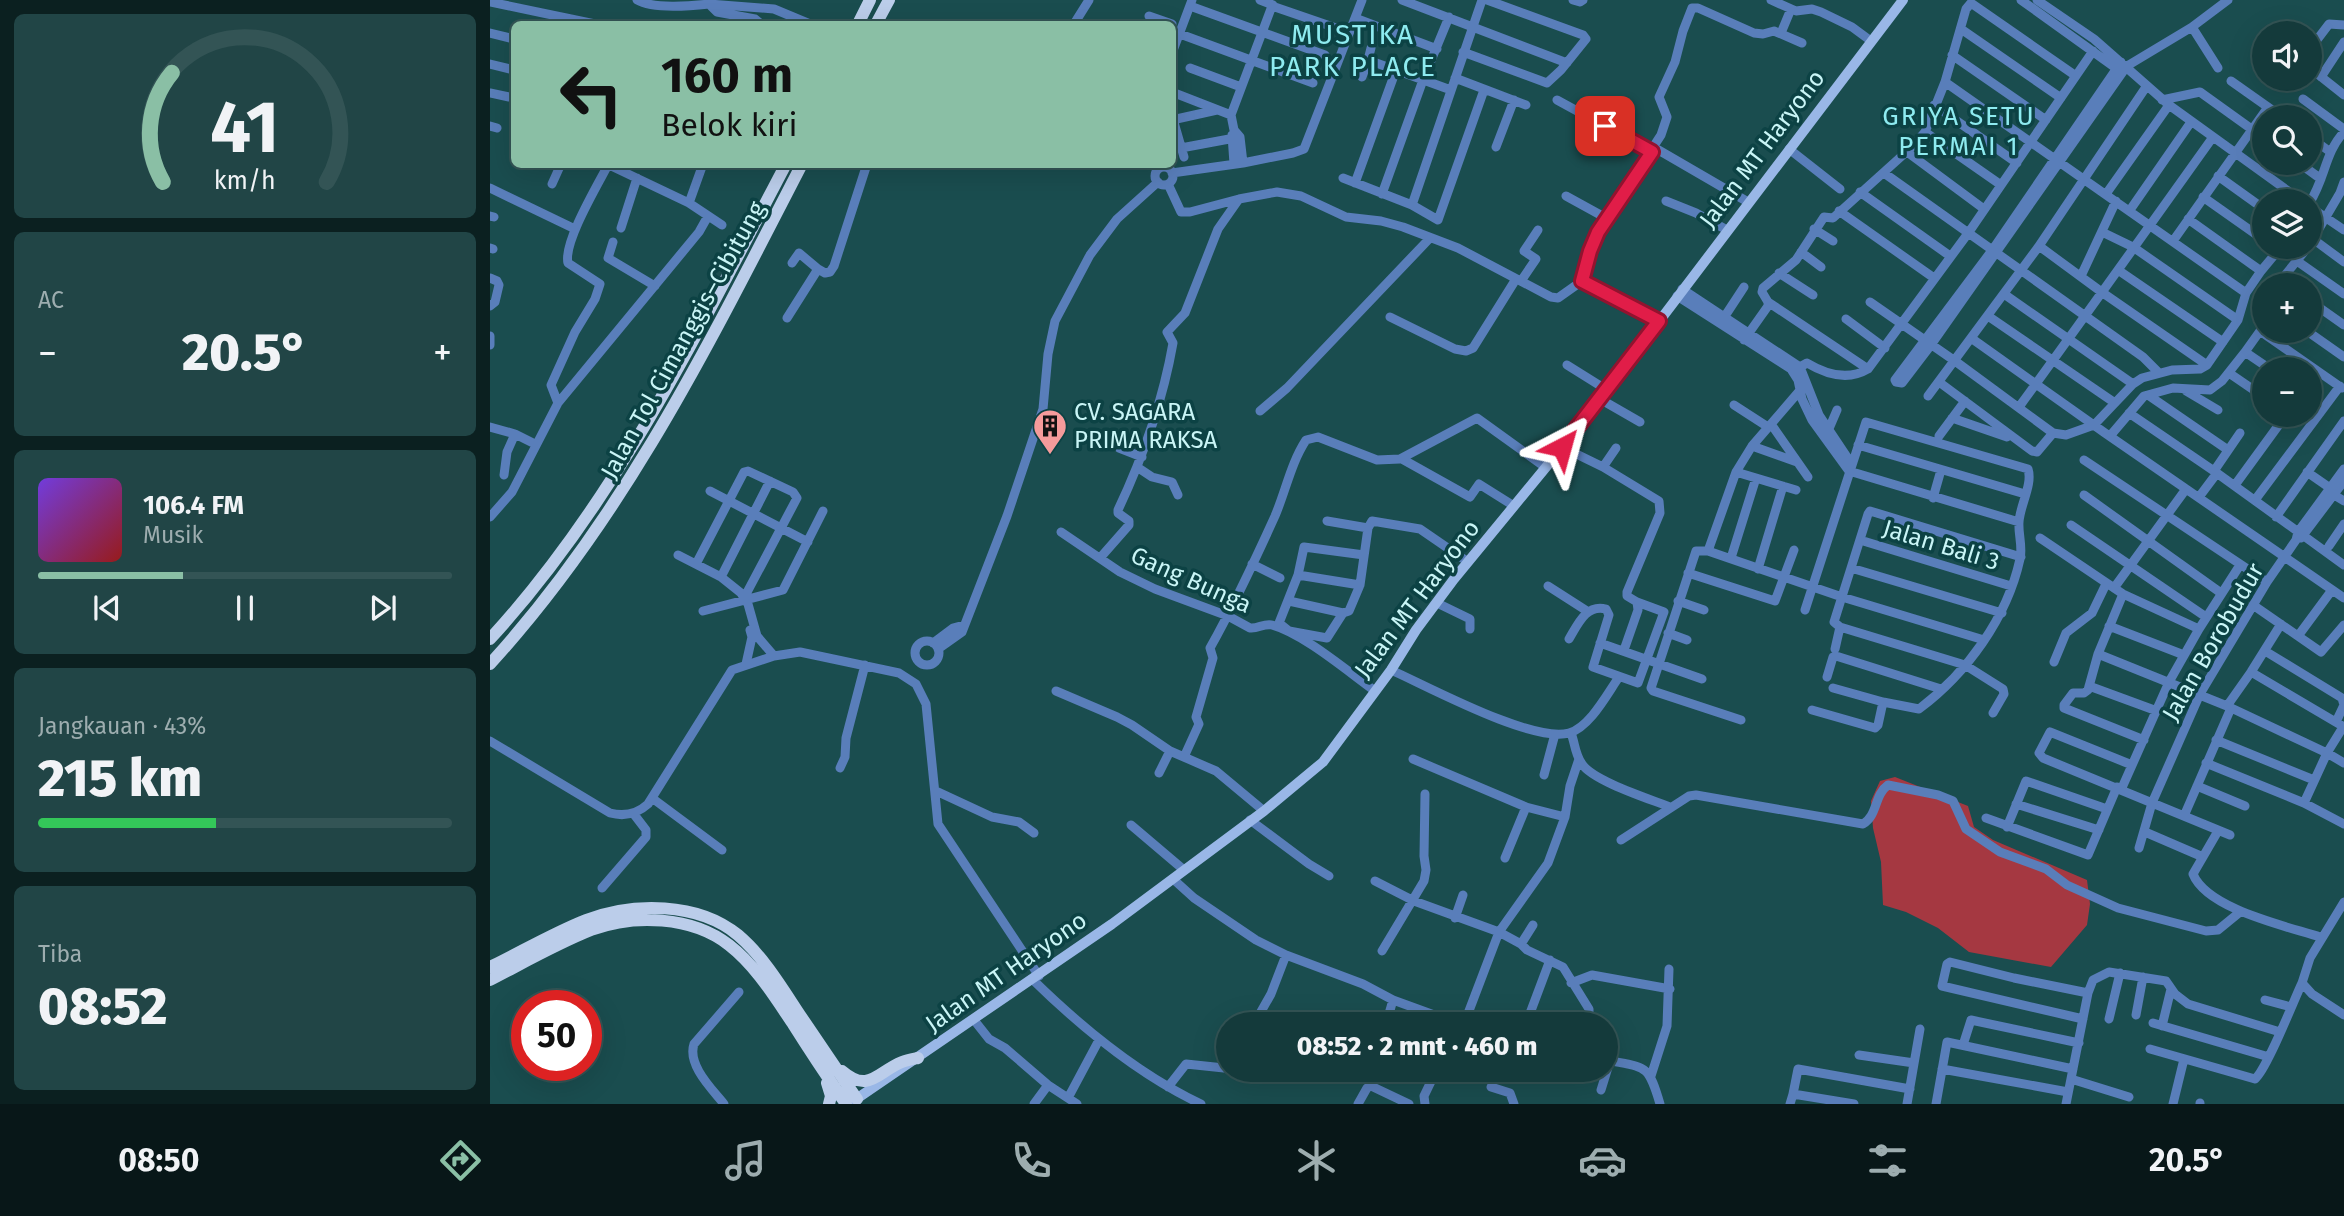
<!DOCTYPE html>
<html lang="id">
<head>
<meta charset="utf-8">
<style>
  body { margin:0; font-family:"Fira Sans",sans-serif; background:#214546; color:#f1f3f6; height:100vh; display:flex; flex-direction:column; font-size:26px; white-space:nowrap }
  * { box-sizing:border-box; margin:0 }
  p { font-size:23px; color:#9dadaf }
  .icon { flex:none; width:38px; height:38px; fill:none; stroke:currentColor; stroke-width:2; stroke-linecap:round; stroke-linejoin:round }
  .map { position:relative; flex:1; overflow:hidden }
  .panel { display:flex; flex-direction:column; gap:14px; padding:14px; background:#0b2020; width:490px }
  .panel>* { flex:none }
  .top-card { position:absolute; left:21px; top:21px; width:665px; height:147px; border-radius:10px; box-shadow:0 7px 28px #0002,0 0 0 2px #335455; background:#8abfa5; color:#111; overflow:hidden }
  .buttons { position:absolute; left:1762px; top:21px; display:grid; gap:14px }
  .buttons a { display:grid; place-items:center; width:70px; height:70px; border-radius:50%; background:#143a3b; box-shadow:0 7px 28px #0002,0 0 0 2px #335455; font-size:35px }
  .speed { position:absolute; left:21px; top:990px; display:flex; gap:14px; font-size:35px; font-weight:700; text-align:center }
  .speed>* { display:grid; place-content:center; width:91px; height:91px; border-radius:50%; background:#143a3b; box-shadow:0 7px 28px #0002,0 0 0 2px #335455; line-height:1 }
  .speed .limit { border:10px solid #d22; background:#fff; color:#111 }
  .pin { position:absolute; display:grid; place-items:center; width:60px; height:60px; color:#fff; margin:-30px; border-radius:14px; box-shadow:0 4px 10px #0006 }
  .me { position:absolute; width:77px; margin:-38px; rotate:39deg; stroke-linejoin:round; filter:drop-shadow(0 0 5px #0008) }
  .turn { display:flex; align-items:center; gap:24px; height:147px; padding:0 35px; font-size:32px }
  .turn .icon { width:91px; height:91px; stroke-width:2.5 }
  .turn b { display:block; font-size:49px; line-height:60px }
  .big { font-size:52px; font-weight:800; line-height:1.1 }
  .panel .widget { flex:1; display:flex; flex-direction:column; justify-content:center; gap:10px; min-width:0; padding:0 24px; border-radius:10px; background:#214546 }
  .panel .dial { align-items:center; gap:0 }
  .dial svg { height:182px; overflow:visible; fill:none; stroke:#335455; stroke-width:7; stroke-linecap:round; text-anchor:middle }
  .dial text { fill:#f1f3f6; stroke:none }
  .song { display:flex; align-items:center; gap:21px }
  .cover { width:84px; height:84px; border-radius:10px; background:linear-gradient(135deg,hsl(260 70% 55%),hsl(0 70% 35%)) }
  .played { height:7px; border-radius:4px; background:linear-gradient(90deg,#8abfa5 35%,#335455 35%) }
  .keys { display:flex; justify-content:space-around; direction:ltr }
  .heat { display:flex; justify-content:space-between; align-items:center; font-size:38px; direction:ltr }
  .charge { height:10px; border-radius:5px; background:linear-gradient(90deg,#34c759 43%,#335455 0) }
  .trip { position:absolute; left:726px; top:1012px; width:402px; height:70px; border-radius:35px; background:#143a3b; box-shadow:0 7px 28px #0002,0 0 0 2px #335455; font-weight:800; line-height:70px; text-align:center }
  .menu { display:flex; height:112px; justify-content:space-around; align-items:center; background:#081718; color:#9dadaf }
  .menu .icon { width:49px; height:49px }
  .menu .on { color:#8abfa5 }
  .menu b { font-size:32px; color:#f1f3f6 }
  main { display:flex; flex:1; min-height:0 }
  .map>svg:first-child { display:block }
  .green { fill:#a53841 }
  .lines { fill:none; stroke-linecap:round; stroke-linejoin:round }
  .minor { stroke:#597eba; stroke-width:9 }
  .major { stroke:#99b7e7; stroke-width:10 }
  .highway { stroke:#bbcdea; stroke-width:12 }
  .route-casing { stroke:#92132f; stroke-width:18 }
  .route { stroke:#e11d48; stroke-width:12 }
  .labels { text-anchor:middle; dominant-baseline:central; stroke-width:7; stroke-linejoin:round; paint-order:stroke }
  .street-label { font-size:24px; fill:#c9f5f6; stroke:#0c4244 }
  .poi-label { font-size:24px; fill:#c9f5f6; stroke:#0c4244; text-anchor:start }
  .neighbourhood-label { font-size:26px; letter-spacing:2px; fill:#8eebf0; stroke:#0c4244 }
  .quarter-label { font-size:28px; letter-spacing:2px; fill:#8eebf0; stroke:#0c4244 }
</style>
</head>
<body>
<main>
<section class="panel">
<div class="widget dial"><svg viewBox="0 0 100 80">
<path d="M14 69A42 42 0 1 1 86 69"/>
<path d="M14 69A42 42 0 0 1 18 21" stroke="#8abfa5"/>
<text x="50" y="56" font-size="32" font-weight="700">41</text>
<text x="50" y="72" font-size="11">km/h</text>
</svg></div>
<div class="widget"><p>AC</p>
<div class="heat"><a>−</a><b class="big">20.5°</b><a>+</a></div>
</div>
<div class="widget">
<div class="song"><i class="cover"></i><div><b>106.4 FM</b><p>Musik</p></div></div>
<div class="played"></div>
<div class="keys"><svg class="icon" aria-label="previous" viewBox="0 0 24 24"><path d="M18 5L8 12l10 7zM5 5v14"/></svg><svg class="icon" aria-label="pause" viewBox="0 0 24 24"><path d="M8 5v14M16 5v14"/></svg><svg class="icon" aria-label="next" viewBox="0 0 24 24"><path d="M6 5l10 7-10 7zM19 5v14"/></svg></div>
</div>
<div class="widget"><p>Jangkauan · 43%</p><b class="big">215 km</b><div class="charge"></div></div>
<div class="widget"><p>Tiba</p><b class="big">08:52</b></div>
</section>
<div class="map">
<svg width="1854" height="1104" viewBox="0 0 1854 1104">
  <rect width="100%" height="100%" fill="#1a4d4f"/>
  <!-- green -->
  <path class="green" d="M1405 777 1478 806 1484 827 1503 840 1597 880 1600 904 1597 925 1561 967 1479 952 1448 928 1416 912 1393 905 1391 862 1383 828 1381 801 1390 781Z"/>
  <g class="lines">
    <!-- minor -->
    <path class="minor" d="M147 0C162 9 201 6 219 4L227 12 265 19 271 24
      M770 0 783 5
      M912 0 1077 63
      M1083 0 1090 2 1093 0
      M1281 0 1306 11 1322 9 1331 12 1362 27 1381 41
      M1531 0 1630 71
      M1547 0 1604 39 1679 105 1812 201
      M0 2 105 24
      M219 4 284 9 320 24
      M700 6 835 55
      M659 16 682 24
      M865 18 947 49
      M584 24 599 0
      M1702 27 1728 68
      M1471 29 1571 98
      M0 33 24 39
      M1291 33 1301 9
      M690 34 823 83
      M684 48 702 0
      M881 48 878 60 961 90
      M1820 49 1839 24 1854 25
      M973 52 1057 83 1071 70 1096 39 1093 35 997 0
      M1462 55 1556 120
      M1631 62 1503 249 1405 380 1406 382 1412 383 1441 345 1637 66 1702 27 1738 0
      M0 64 24 70
      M700 68 751 87
      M1820 68 1854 95
      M872 77 878 60
      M1831 77 1854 42
      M965 78 1036 105
      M1741 81 1792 117
      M1455 82 1756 293
      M0 93 19 97
      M687 94 741 115
      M1813 99 1854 129
      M1067 100 1162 152
      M1672 100 1710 92 1774 138
      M1444 105 1527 163
      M683 119 694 157
      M682 120 727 110
      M0 126 7 128
      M1435 132 1511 185
      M742 135 744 164
      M1820 137 1839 151
      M1006 147 1024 100
      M691 148 750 137
      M1165 148 1258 202
      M1299 149 1350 189
      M1417 152 1494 209
      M753 163 750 137 744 130 741 115 782 6 846 28
      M1809 163 1831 179
      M117 164 199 203 232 225
      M665 176a9 9 0 1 1 18 0a9 9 0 1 1-18 0Z
      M682 173 753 163 803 153 814 149 872 0
      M1394 173 1653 357 1669 373
      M1728 176 1774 209
      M853 178 922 205 948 220 994 90
      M865 183 906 70
      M62 184 71 164
      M678 184 691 212H700L749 199 787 192 811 196 856 217 891 221 913 227 968 248 1061 297 1068 298 1092 281 1100 251 1108 232 1171 135 1177 117 1169 97 1185 62 1193 31 1202 8H1208L1264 33 1273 34 1284 31 1312 43
      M0 188 85 229
      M1370 192 1460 256
      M892 194 933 80 959 17
      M1616 194 1679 105
      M1076 196 1116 218
      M1713 197 1774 240
      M1176 201 1206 213 1237 230
      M1820 202C1835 179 1835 152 1854 132
      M199 203 213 164
      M922 205 992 0
      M1820 207 1854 230
      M1640 210 1701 122
      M1349 211 1444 278
      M0 216 4 217
      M1698 219 1771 271
      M131 228 147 178
      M1324 229 1343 241
      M1612 232 1643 247 1748 320
      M1823 239 1854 262
      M1683 241 1778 107
      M123 242 118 258 165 286
      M1820 244 1850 193 1854 182
      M1549 246 1613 293 1717 365
      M0 248 3 249
      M1311 252 1331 267
      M1807 261 1854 294
      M328 269 335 273 340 272 344 266 377 164
      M1628 270 1733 342
      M1289 273 1323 295
      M1591 276 1626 201
      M0 278 7 281 9 285 5 302 0 306
      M1031 281 1046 259 1034 251 1048 230
      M1092 281 1169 321
      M1787 285 1818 247
      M1192 289 1310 367 1329 415 1361 463
      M1514 294 1643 384
      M1187 296 1301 369 1308 380 1312 399 1322 420 1359 471 1529 522
      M1820 301 1854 325
      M1278 302 1378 369
      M1380 302 1465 361 1563 433 1576 435 1604 425 1643 384 1652 378 1682 370 1710 369 1717 365 1748 320 1756 293 1771 271 1791 247
      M1235 316 1254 287
      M1498 316 1625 403
      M900 317 965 349 976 351 983 348 1026 279
      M297 318 328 269 309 253 302 263
      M1356 319 1395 348
      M1770 331 1852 388
      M1817 331 1854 357
      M0 336V345
      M1481 338 1615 433 1854 598
      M1254 340 1278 306V302L1272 292 1273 288 1306 260 1334 217 1343 218 1424 145 1435 132 1455 82 1476 9 1481 3 1586 76
      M1755 352 1770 331 1774 315
      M1077 365 1117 390
      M1310 367 1317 363C1337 375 1358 381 1378 369L1479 232 1603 51
      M1739 373 1774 397
      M1449 382 1542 451 1547 452 1563 433
      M1820 382 1828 372
      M1696 391 1728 410
      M1658 395 1738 450
      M1438 396 1549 246 1656 87
      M1110 399 1150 422
      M68 403 61 385 85 332 105 299 110 284 78 263C73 243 107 186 118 165
      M1244 405 1278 427
      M1529 407C1594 318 1658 228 1723 137
      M1770 409 1774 403
      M770 411 797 388 940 238
      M1639 413 1724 471 1854 565
      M1462 418 1517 437
      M1281 424 1318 477
      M0 427 25 434 45 444
      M1338 431 1347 410
      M1449 436 1475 401
      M1620 436 1654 396 1683 388 1720 390 1732 381 1755 352 1780 369
      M1368 445 1535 494
      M1262 446 1307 462
      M1072 447 1113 467 1169 501 1170 513 1137 592V596L1147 602 1148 610 1134 650
      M629 448 652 457
      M912 459 980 497 989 484 1024 506
      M1594 460 1777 582
      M647 467 662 477 682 482 688 495
      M1113 467 1126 448
      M1724 471 1750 433
      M1246 472 1306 490
      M1817 472 1840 488
      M14 475 17 452 25 434
      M1745 485 1796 415
      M220 491 318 542
      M1594 495 1731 593
      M1844 495 1854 501
      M1709 497 1727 473
      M1443 498 1451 470
      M1765 500 1850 386
      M0 517 22 492 68 403 209 232 218 216
      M1786 517 1854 421
      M837 521 878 528
      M1581 525 1716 617
      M571 532 630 572 665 589 738 616 760 628C768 629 774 623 782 625 814 634 857 671 885 691
      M1550 538 1633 594 1709 629
      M1811 538 1854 481
      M1370 540 1521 586
      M1839 546 1854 524
      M1218 551 1246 472 1262 446 1312 388
      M188 555 231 577 251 593 258 604 267 636 284 656
      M610 558 639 525V521L628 513V510C653 457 673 400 683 343L677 332 695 313 728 229 749 199
      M1241 558 1266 478
      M206 564 254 472 258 471 303 492 307 498 254 598
      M762 564 790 578
      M1361 568 1512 613
      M1268 569 1293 486
      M1198 573 1285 601 1304 550
      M808 575 870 585
      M231 577 280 481
      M1058 586 1097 611
      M1624 588 1696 489
      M1633 594 1608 654 1598 690 1594 693H1583L1574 705V708L1654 740
      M799 601 853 613 859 611 870 585 878 528 882 521 930 529 978 562
      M1188 601 1214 610
      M947 603 980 619V629
      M1763 605 1831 652 1854 625
      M1315 610 1376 422 1538 469C1543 484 1530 505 1529 522 1528 534 1533 547 1530 559 1517 618 1477 673 1429 709L1393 702 1343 688
      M213 611 293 590 333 511
      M853 613 837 638 799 631 789 623 808 575 814 547 874 555
      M1619 626 1694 655
      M1178 633 1197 640
      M1808 636 1842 590
      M1079 639C1088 624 1096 604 1116 609L1119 615 1103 667 1148 683 1174 612 1147 602
      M425 653a12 12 0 1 1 24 0a12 12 0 1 1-24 0Z
      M443 643 463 628 474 625
      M1110 643 1212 679
      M448 649 472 632 517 516 553 409 558 354 565 321 600 255 627 219 668 182
      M1345 649 1350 627
      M1775 651 1852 698 1854 705 1846 722
      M1608 654 1737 706 1837 753 1854 763
      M1564 662 1576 633 1602 613 1616 584
      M256 664 262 637 260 630
      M901 670C939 687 1042 743 1079 733 1100 727 1117 694 1129 677
      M1761 672 1854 727
      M1337 677 1343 657 1346 656 1451 689
      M1599 686 1667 711
      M566 691 627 717 642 725 680 751 726 771 774 811
      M1737 706 1761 672 1791 624
      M1322 710 1385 728 1388 725 1393 702
      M1503 713 1514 694 1513 689 1475 665 1350 627 1344 622 1378 514 1380 511 1531 557
      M1251 720 1163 691 1161 688 1206 551H1218L1352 597 1494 640
      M1081 733C1085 743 1085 755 1092 764 1103 781 1160 799 1180 807
      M1726 740 1824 780
      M0 741 120 813C135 817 147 814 158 804L242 670 284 656 310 652 409 673 426 684 436 704 448 824 549 976
      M694 757 709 724 706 717 723 658 720 648C744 605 765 560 785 516 796 490 801 463 816 440L828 437 887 460 910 459 987 418 1055 467
      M923 759 1036 807 1075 817
      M1716 763 1814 803 1854 824
      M1642 765 1560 732 1549 753 1553 758 1740 835
      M350 768 355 757 356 738 375 665
      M669 773 680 751
      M1054 775 1065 734
      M1707 786 1755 806
      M1631 790 1679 682 1709 629 1750 565
      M446 791 502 817 529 822 544 833
      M162 798 232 850
      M1814 803 1837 753 1853 727
      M1526 804 1609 830
      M1694 816 1741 708
      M1496 818 1598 855 1627 787
      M760 820 819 864 839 876
      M641 825 694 870
      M1517 827 1536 781 1617 809
      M1728 831 1703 874C1717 909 1796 926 1830 937
      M1655 832 1713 857
      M1131 840 1199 796 1206 795 1373 824C1388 815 1384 795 1398 785L1448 795 1463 801 1476 829 1510 852 1556 869 1577 885 1628 908 1716 931 1728 930 1750 912
      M1649 848 1662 803 1710 694 1777 582 1806 540 1808 532 1854 469
      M1015 858 1036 807
      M683 879 704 898 766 940 796 955 873 984 903 1000 969 1024
      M885 881 924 901 1009 932 1031 944 1037 950 1073 967 1099 1009V1024
      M112 888 156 837V830L143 813
      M1854 902 1820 958 1812 983 1822 994 1854 1015
      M965 918 973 895
      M1031 944 1043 925
      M892 951 934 881 936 870 934 856 935 794
      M542 979C591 1027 649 1075 711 1104
      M1081 983 1102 975 1180 989
      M1775 1000 1801 1007
      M1646 1015 1653 977
      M1593 1019 1452 986 1457 964 1460 962 1524 978 1598 993
      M1619 1019 1630 973
      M484 1020 499 1039 515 1048 558 1085 587 1104
      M1663 1023 1779 1057
      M764 1024 781 994 796 955
      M896 1024 903 1000
      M974 1024 1009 932 1058 863 1075 817 1080 786 1089 759
      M1036 1024 1060 960
      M1672 1026 1681 989
      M1473 1045 1481 1020 1589 1043
      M1660 1049 1765 1079C1777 1069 1803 1002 1812 983
      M1369 1055 1424 1063
      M1116 1060C1156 1068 1158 1063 1170 1104
      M1452 1069 1578 1092
      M1161 1076 1177 1026 1179 969
      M1581 1079 1639 1097
      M678 1087 696 1064 734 1068 738 1065
      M1001 1087 1020 1093 1024 1104
      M1111 1090 1120 1061
      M1303 1094 1308 1069 1420 1089
      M578 1098 609 1040
      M234 1104C222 1089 197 1065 204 1044L249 992
      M544 1104 558 1085
      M868 1104 877 1088 881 1086 919 1104
      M935 1104 934 1096 947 1069
      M1300 1104 1303 1094 1364 1104
      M1417 1104 1430 1029
      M1446 1104 1457 1042 1583 1069
      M1576 1104 1598 993 1603 980 1619 972 1676 981 1685 994 1698 1004 1790 1032
      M1683 1104 1694 1059
      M1710 1104V1103"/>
    <!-- major -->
    <path class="major" d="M362 1102 622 924 774 811 833 762 901 670 926 630 964 579 1089 427 1413 0"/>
    <!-- highway -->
    <path class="highway" d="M368 24 380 0
      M386 24 399 0
      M0 639C127 501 209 329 296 164
      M0 664C135 516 221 340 312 164
      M0 967C31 952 63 933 96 920 143 902 208 902 248 935 274 957 292 988 310 1015 329 1043 348 1071 367 1099
      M0 980C33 963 66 944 101 930 144 914 202 916 239 945 266 966 284 996 303 1024 320 1051 338 1078 356 1104
      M352 1071C379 1094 387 1072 412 1062 417 1060 423 1059 428 1058
      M337 1083 341 1096 339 1104"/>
  </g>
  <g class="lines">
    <!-- route casing -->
    <g class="route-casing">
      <path id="route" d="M1072 447 1169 321 1092 281 1100 251 1108 232 1162 152 1115 126"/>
    </g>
    <!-- route -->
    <use href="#route" class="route"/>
  </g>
  <!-- icons -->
  <defs>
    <g id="building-pin" transform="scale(1.75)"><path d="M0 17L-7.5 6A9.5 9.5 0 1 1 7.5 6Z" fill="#f59b9b" stroke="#0c4244"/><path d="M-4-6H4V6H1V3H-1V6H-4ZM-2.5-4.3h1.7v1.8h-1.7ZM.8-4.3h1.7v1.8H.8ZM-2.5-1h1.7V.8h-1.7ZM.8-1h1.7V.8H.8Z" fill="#111"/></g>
  </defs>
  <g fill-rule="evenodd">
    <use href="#building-pin" x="560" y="426"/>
  </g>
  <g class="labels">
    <!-- street labels -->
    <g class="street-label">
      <text transform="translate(1272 149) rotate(-53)">Jalan MT Haryono</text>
      <text transform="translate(193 340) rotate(-61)">Jalan Tol Cimanggis–Cibitung</text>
      <text transform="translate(1451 545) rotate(17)">Jalan Bali 3</text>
      <text transform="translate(701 580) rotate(24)">Gang Bunga</text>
      <text transform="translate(927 599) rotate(-53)">Jalan MT Haryono</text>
      <text transform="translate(1723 642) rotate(-60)">Jalan Borobudur</text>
      <text transform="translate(516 972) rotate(-35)">Jalan MT Haryono</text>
    </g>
    <!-- poi labels -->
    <g class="poi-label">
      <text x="584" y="412">CV. SAGARA<tspan x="584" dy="28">PRIMA RAKSA</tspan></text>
    </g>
    <!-- neighbourhood labels -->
    <g class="neighbourhood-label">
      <text x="1469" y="116">GRIYA SETU<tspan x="1469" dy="30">PERMAI 1</tspan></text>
    </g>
    <!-- quarter labels -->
    <g class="quarter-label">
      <text x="863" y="34">MUSTIKA<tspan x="863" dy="32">PARK PLACE</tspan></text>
    </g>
  </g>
</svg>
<div class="buttons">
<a><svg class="icon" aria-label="sound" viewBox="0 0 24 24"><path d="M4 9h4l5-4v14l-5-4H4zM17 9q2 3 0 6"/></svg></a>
<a><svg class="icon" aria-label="search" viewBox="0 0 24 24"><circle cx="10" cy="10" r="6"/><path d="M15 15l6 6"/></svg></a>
<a><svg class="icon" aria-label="layers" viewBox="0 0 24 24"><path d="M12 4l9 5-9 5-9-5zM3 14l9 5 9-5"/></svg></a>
<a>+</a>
<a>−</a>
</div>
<div class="speed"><div class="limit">50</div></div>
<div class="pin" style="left:1115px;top:126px;background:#d93025"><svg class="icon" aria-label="arrive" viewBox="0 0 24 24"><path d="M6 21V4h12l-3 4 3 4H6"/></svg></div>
<svg class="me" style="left:1072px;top:447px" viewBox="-20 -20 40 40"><path d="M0-17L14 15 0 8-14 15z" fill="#e11d48" stroke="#fff" stroke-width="4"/></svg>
<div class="trip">08:52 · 2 mnt · 460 m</div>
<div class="top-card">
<div class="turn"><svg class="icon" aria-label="left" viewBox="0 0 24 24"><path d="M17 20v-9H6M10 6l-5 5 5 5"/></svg><div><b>160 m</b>Belok kiri</div></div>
</div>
</div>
</main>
<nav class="menu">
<b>08:50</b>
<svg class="icon on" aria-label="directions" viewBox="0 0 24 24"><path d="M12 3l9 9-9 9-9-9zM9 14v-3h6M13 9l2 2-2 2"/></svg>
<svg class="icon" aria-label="music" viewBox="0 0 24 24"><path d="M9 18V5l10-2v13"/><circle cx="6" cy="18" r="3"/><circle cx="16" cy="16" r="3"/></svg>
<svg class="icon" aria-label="phone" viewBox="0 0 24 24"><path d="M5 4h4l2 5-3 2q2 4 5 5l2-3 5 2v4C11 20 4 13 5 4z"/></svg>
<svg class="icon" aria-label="climate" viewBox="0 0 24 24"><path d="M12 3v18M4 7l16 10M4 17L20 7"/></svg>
<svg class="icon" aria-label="car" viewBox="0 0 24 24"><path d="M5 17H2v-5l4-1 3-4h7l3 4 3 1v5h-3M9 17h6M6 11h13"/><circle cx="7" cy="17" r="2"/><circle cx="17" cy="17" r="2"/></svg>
<svg class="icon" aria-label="filters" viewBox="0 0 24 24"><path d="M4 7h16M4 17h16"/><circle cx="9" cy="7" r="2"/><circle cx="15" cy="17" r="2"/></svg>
<b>20.5°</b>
</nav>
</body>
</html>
